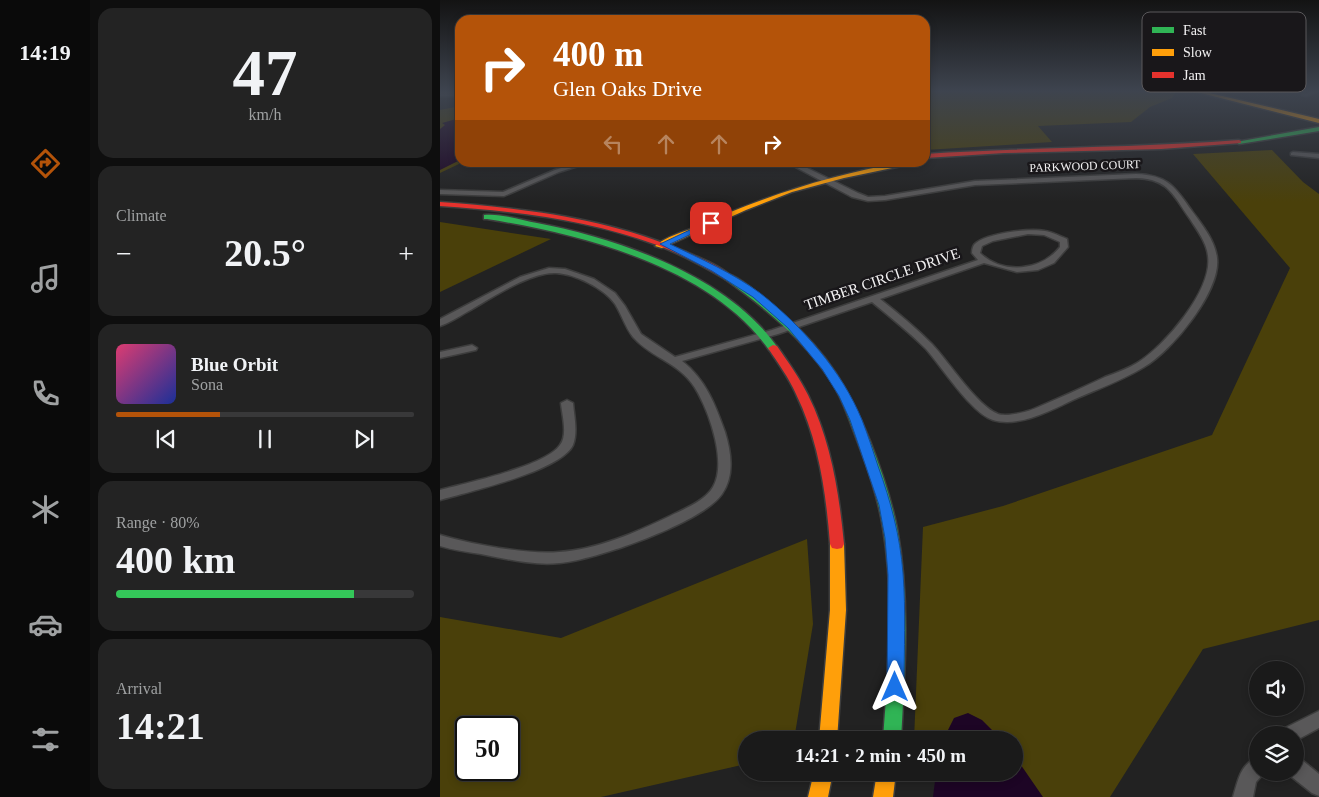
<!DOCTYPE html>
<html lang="en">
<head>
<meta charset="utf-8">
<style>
  body { margin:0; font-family:"Times New Roman",serif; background:#232323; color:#f1f3f6; height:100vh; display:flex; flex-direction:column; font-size:19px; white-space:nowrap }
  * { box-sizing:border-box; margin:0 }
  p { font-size:16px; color:#9fa1a2 }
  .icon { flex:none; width:28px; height:28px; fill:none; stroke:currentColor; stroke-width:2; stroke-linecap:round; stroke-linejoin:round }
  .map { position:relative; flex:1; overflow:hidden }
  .sheet { display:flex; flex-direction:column; gap:8px; padding:8px; background:#0e0e0e; width:350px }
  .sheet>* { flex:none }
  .top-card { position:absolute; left:15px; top:15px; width:475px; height:152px; border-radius:15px; box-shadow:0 2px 8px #0003,0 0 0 1px #383839; background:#b45309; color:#fff; overflow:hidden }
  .tools { position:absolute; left:809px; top:661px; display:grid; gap:10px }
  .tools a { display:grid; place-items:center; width:55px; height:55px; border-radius:50%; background:#1a1a1a; box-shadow:0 2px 8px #0003,0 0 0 1px #383839; font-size:25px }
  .speed { position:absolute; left:15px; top:716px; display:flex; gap:10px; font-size:25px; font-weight:700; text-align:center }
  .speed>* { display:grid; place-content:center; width:65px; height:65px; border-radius:50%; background:#1a1a1a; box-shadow:0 2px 8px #0003,0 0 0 1px #383839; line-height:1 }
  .speed .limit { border:2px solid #111; border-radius:8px; background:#fff; color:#111 }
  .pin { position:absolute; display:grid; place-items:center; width:42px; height:42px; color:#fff; margin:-21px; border-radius:10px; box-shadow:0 2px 8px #0006 }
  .me { position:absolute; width:55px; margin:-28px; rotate:0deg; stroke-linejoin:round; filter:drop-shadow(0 0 4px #0008) }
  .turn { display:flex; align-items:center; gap:18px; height:105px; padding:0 15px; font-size:22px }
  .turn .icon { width:65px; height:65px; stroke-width:2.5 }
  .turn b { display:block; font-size:35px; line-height:42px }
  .lanes { display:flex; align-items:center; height:48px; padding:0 15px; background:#0003; justify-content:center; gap:25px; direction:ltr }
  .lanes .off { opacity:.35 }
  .big { font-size:38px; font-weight:700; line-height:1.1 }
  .sheet .card { flex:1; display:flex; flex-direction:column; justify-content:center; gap:8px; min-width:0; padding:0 18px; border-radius:15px; background:#232323 }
  .sheet .dial { align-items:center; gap:0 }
  .dial b { font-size:65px; line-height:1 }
  .song { display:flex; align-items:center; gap:15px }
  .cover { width:60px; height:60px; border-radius:8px; background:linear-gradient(135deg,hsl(340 70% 55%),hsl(230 70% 35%)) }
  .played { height:5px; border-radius:2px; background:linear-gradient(90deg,#b45309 35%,#383839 35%) }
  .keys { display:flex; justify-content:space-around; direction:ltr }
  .heat { display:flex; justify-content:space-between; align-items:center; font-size:28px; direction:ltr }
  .charge { height:8px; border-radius:4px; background:linear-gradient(90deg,#34c759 80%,#383839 0) }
  .trip { position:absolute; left:298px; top:731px; width:285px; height:50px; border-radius:25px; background:#1a1a1a; box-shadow:0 2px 8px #0003,0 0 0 1px #383839; font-weight:700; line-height:50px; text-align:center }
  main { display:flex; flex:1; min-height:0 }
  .menu { display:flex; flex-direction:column; width:90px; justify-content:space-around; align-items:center; background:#0a0a0a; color:#9fa1a2 }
  .menu .icon { width:35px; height:35px }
  .menu .current { color:#b45309 }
  .menu b { font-size:22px; color:#f1f3f6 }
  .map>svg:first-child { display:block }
  .green { fill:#4a400a; fill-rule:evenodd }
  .water { fill:#1d0525 }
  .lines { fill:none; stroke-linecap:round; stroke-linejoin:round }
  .street-casing { stroke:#3d3d3d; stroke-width:3 }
  .fast-casing { stroke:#3d3d3d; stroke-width:3 }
  .slow-casing { stroke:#3d3d3d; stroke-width:3 }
  .jam-casing { stroke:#3d3d3d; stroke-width:3 }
  .street { fill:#595859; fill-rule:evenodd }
  .fast { fill:#30b455; fill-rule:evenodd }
  .slow { fill:#ff9f0a; fill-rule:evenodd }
  .jam { fill:#e5322d; fill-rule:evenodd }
  .route { fill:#1a73e8; stroke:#114b97 }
  .labels { text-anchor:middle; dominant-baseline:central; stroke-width:5; stroke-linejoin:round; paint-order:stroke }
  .far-street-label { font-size:12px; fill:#f2f1f2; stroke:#19171a }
  .street-label { font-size:15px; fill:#f2f1f2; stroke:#19171a }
  .key { fill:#19171a; stroke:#5a585b; stroke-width:1 }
  .key-label { font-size:14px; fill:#f2f1f2 }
</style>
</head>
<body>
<main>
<nav class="menu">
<b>14:19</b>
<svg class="icon current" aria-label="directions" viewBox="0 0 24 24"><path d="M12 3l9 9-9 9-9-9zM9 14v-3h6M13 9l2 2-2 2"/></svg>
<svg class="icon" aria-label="music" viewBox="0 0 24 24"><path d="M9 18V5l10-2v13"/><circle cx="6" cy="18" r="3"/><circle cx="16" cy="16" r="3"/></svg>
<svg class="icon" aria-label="phone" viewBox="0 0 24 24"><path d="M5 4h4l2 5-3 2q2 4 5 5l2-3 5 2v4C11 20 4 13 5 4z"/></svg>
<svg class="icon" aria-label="climate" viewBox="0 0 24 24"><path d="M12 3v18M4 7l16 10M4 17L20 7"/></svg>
<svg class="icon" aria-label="car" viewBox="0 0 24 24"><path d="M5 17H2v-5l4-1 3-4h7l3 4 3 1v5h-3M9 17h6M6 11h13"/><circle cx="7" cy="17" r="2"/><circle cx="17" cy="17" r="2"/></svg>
<svg class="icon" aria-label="filters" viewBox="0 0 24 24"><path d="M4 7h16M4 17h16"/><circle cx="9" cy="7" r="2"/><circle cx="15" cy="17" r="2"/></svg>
</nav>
<section class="sheet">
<div class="card dial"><b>47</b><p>km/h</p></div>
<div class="card"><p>Climate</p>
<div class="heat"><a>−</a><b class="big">20.5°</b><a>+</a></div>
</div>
<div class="card">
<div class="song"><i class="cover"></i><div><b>Blue Orbit</b><p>Sona</p></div></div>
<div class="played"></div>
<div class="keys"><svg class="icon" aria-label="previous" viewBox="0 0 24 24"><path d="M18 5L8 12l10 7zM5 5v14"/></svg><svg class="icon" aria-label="pause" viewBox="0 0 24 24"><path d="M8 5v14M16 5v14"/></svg><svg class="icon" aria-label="next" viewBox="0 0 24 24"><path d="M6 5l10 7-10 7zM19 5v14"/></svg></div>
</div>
<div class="card"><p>Range · 80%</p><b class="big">400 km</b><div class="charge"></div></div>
<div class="card"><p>Arrival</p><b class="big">14:21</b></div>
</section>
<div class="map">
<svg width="879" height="797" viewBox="0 0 879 797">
  <rect width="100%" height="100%" fill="#222"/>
  <!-- green -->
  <path class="green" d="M485 91H736L732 98 710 107 691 122 598 126 612 142 485 150Z
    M20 106 21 163 0 173V110Z
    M832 150 863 182 879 194V620L763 649 670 797H573L574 740H474L483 527 563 506 772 435 850 268 753 154Z
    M0 222 111 239 0 292Z
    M367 539 373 624 354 740H306V764L161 797H0V617L121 638ZM26 728H69V770H26Z"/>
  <!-- water -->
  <path class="water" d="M20 118V160L0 170V129L5 125 2 123Z
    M528 713 542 720 562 740H503L514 718Z
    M574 755 603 797H493L496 773 574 772Z"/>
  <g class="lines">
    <!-- street casing -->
    <g class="street-casing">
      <path id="street" d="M872 91H878L867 96 862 95Z
        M0 92H20V96H0Z
        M853 152 879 154V158L851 155V153Z
        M139 162H151L119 172 64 196 0 194V190L63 192 115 170Z
        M346 162H355L418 193 428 197 445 196 535 181 696 174C728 175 735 187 752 211 762 225 775 240 777 258 781 291 732 351 704 367 683 380 658 389 635 399 612 410 579 428 553 420 531 413 502 367 486 349 469 332 450 317 432 302L338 334 242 361C266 380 275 404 285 432 291 452 295 475 282 494 262 523 155 560 120 563 94 566 67 559 41 554 27 552 13 550 0 546V535C30 544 88 555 119 552 156 550 197 532 230 516 244 509 265 501 273 487 287 463 270 415 258 393 242 362 213 360 193 337 185 327 182 315 175 304 164 288 135 274 116 273 89 272 50 299 27 312 18 317 9 323 0 326V319L80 277 109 268 125 269 154 279 175 293 185 306 201 334 235 357 332 330 538 260 532 253C532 249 533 245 536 243 548 233 590 228 605 231 612 232 620 236 627 239L628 247 614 263 598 270 577 272 544 263 440 299C458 313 476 328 492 344 509 362 537 406 558 414 567 417 587 412 596 408 619 398 642 388 665 377 676 373 687 369 697 363 724 347 773 290 768 256 767 243 757 230 750 219 733 195 729 179 696 178L535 185 445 200 428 201 412 197ZM588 234 604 235 620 242V247C601 271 563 275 540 253L542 246 553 241Z
        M32 345 37 348 36 350 0 358V352Z
        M127 400 133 403C134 416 138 432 133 445 121 471 28 492 0 500V490C26 483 106 466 120 445 128 435 122 415 121 403Z
        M879 711V728L855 741V735H840L843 729Z
        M818 757V772H825L816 782 813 797H793C798 781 800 764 818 757Z
        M855 758 862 760 879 774V796L872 793 848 774 855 772Z"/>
    </g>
    <!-- fast casing -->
    <g class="fast-casing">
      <path id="fast" d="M879 127V131L799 144 796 142Z
        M44 215C60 213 81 220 97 223 180 239 288 276 338 348L333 351 329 350C271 267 142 234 47 219H44Z
        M288 274C304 279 332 306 346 317 388 354 409 389 430 441 441 469 451 498 457 528 470 598 465 669 461 740H443C448 669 455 598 443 528 438 497 428 469 417 440 409 419 402 397 389 378 362 338 324 307 285 279L284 277Z"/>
    </g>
    <!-- slow casing -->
    <g class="slow-casing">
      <path id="slow" d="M753 91H761L879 119V123Z
        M464 162H481L404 178 352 192 306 210 222 248 215 246C225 237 243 232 256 227 324 196 390 175 464 162Z
        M397 539 402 540 404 544 406 610 397 740H379L390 610V544L392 540Z
        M374 772H393L388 797H368Z
        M437 772H456L453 797H433Z"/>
    </g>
    <!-- jam casing -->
    <g class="jam-casing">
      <path id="jam" d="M799 140 801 141V143L721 149 564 153 485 158V154C590 147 694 148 799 140Z
        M0 202C84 208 167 218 246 252 260 258 281 266 292 277L288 280 285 279C263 266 241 254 217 245 147 219 74 211 0 206Z
        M333 345 337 346C348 362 359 377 368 395 391 441 399 493 404 544L402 548 397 549 392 548 390 544C386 493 379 441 356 394 349 378 338 363 328 348Z"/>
    </g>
    <!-- street -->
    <use href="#street" class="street"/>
    <!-- fast -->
    <use href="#fast" class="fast"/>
    <!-- slow -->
    <use href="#slow" class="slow"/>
    <!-- jam -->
    <use href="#jam" class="jam"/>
  </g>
  <!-- sky -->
  <linearGradient id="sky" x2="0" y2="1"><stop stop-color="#131313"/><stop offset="0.45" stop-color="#3e444f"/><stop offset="1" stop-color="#3e444f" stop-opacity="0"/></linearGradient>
  <rect width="879" height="202" fill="url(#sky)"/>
  <!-- route -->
  <path class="route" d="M269 221 275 223 230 244C261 259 293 273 320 293 362 326 402 371 422 420 428 435 433 451 438 466 451 502 460 536 463 573 466 611 464 650 464 687L462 693 455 695 449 693 447 687 448 575 445 538 439 505 410 420 399 396 382 369 348 328 313 297 272 271 220 244Z"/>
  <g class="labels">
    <!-- far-street labels -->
    <g class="far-street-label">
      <text transform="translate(645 166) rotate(-2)">PARKWOOD COURT</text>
    </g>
    <!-- street labels -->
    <g class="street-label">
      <text transform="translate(442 279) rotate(-19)">TIMBER CIRCLE DRIVE</text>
    </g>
  </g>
  <!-- legend -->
  <rect x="702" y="12" width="164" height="80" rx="8" class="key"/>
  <rect x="712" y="27" width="22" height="6" fill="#30b455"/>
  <rect x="712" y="49" width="22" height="7" fill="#ff9f0a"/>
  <rect x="712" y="72" width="22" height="6" fill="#e5322d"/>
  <g class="key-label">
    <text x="743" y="35">Fast</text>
    <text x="743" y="57">Slow</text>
    <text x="743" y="80">Jam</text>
  </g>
</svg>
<div class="tools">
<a><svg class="icon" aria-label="sound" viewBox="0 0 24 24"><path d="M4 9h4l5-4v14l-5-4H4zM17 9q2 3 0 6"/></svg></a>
<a><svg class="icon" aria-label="layers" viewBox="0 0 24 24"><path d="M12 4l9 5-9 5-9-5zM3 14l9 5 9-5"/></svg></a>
</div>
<div class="speed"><div class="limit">50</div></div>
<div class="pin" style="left:271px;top:223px;background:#d93025"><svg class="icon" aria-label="arrive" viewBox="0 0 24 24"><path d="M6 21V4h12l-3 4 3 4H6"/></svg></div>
<svg class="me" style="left:455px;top:687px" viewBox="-20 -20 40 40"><path d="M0-17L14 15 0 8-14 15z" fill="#1a73e8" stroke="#fff" stroke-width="4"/></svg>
<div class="trip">14:21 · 2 min · 450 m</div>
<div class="top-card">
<div class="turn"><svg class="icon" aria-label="right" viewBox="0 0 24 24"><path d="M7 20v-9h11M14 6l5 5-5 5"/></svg><div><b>400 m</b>Glen Oaks Drive</div></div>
<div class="lanes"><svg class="icon off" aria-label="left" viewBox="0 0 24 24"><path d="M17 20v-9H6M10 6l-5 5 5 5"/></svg><svg class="icon off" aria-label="ahead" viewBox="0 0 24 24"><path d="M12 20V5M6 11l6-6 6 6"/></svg><svg class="icon off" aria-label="ahead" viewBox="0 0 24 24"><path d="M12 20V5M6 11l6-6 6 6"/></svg><svg class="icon" aria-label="right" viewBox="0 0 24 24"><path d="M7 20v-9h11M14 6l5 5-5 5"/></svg></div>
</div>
</div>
</main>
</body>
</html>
